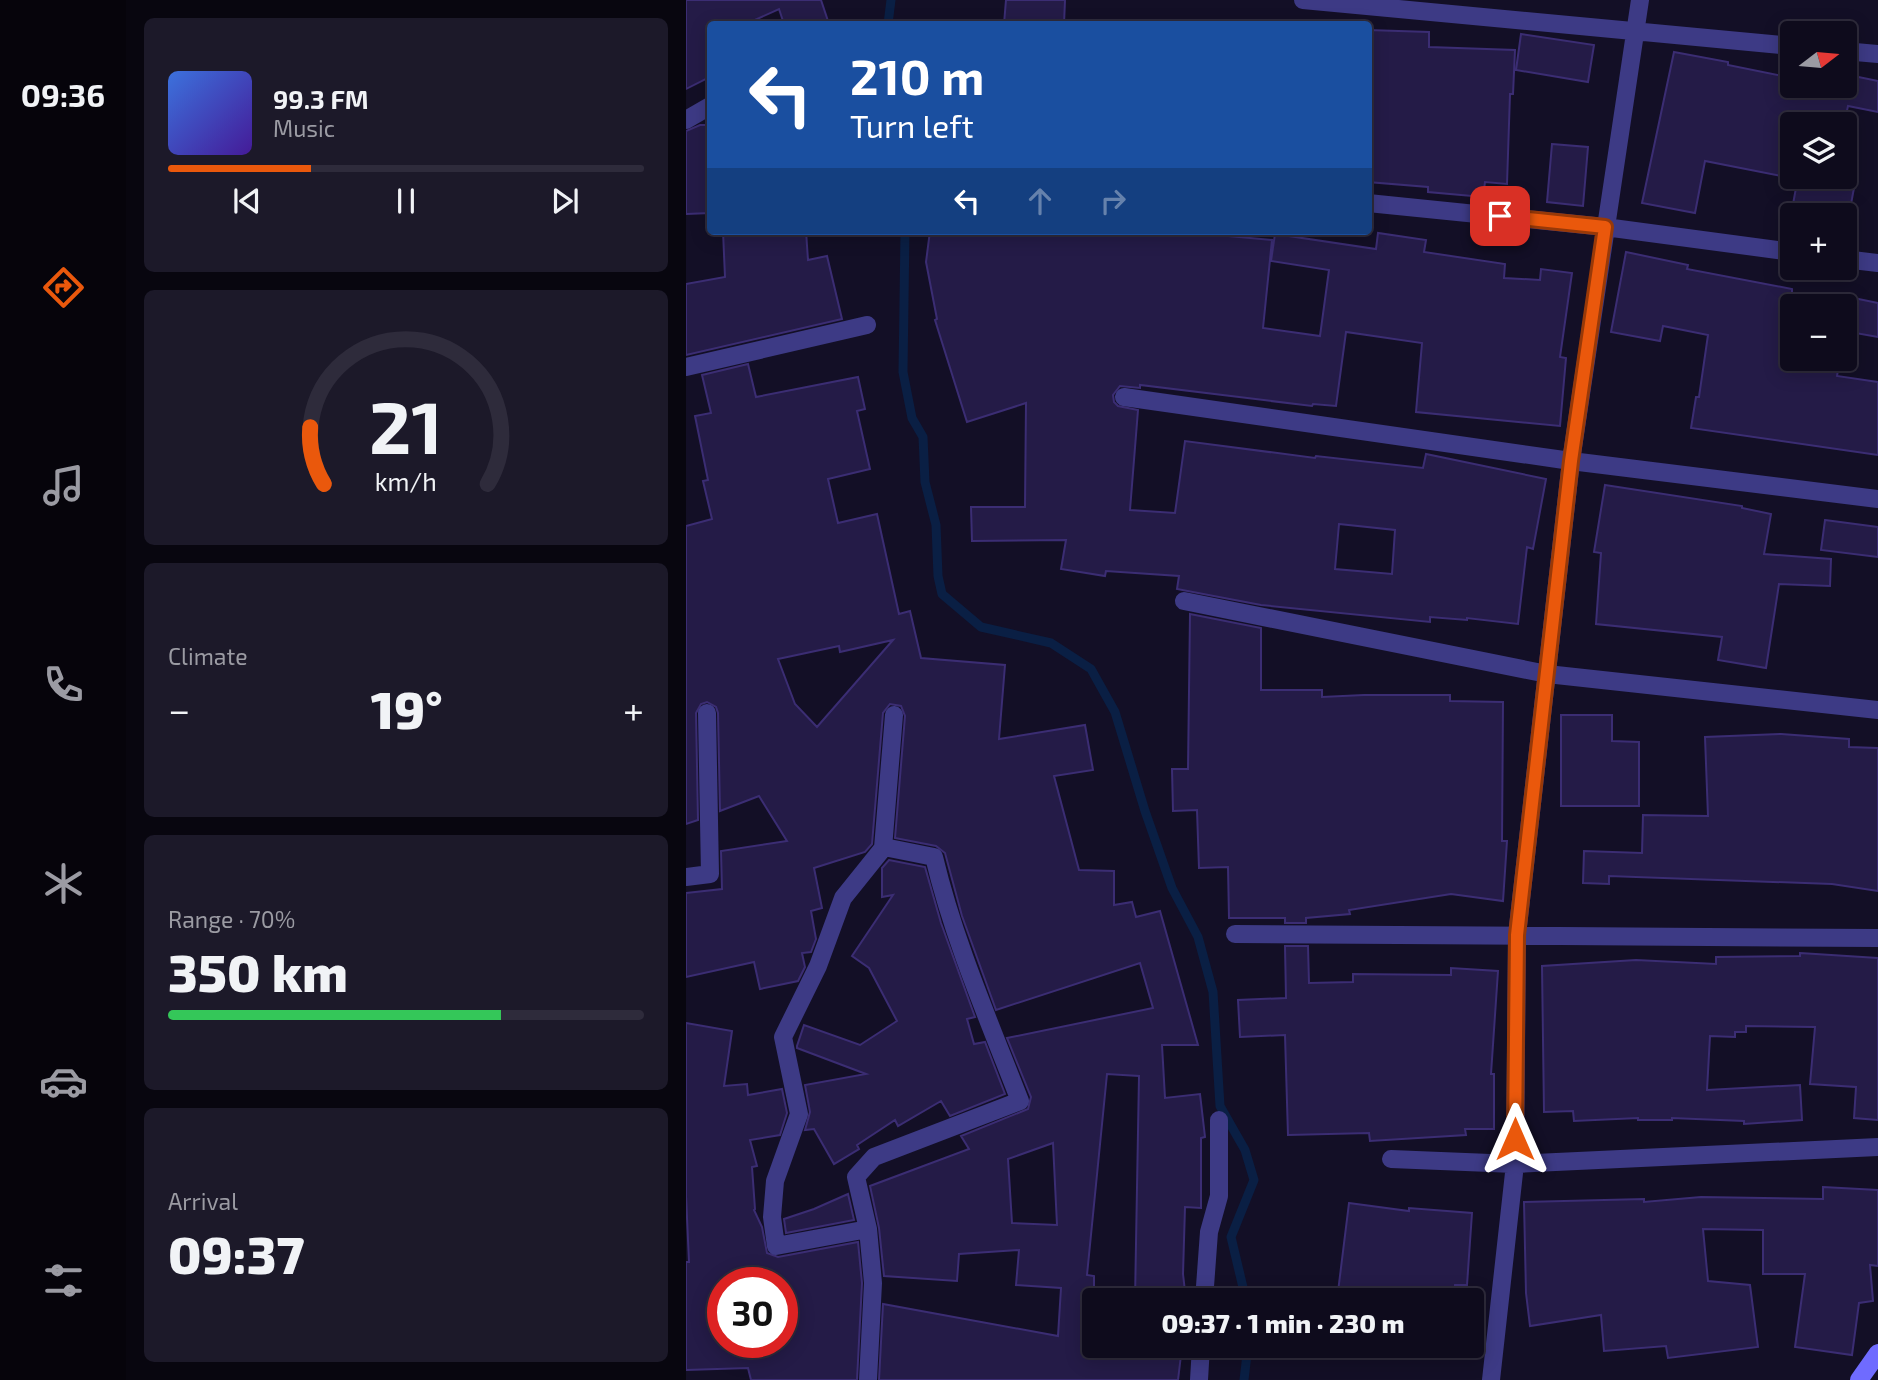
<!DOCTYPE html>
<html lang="en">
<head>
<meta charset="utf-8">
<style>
  body { margin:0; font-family:"Exo 2",sans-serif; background:#1c1929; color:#f1f3f6; height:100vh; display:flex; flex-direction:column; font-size:26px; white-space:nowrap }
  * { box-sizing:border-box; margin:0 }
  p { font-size:23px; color:#9b9ba3 }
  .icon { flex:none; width:38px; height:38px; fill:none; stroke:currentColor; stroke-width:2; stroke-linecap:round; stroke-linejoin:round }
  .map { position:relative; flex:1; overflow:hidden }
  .panel { display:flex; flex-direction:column; gap:18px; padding:18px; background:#08060f; width:560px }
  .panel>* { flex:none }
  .hud { position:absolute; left:21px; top:21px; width:665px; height:214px; border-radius:7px; box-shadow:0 4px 18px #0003,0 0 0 2px #2e2b3b; background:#1a4fa0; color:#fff; overflow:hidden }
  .needle { width:46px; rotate:74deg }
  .fabs { position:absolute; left:1094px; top:21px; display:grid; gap:14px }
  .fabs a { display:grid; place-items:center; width:77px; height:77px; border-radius:7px; background:#0e0b1c; box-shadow:0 4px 18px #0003,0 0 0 2px #2e2b3b; font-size:35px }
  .speed { position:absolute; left:21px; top:1267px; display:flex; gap:14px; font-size:35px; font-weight:700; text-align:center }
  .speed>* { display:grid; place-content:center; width:91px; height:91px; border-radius:50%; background:#0e0b1c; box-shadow:0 4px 18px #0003,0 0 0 2px #2e2b3b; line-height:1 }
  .speed .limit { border:10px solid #d22; background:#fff; color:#111 }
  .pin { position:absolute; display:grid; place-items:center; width:60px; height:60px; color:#fff; margin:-30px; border-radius:14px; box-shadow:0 4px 10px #0006 }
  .me { position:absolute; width:77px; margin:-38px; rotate:0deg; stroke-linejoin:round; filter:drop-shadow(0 0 5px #0008) }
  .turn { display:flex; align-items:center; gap:24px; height:147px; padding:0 28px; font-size:32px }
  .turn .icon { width:91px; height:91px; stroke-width:2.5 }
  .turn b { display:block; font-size:49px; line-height:60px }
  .lanes { display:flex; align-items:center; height:66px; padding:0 28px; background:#0003; justify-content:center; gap:35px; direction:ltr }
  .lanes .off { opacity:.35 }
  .big { font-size:52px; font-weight:800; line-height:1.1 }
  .panel .card { flex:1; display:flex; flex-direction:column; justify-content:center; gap:10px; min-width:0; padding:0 24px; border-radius:10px; background:#1c1929 }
  .panel .dial { align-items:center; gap:0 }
  .dial svg { height:182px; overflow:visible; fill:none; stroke:#2e2b3b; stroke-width:7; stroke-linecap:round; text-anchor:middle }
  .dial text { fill:#f1f3f6; stroke:none }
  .song { display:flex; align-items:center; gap:21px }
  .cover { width:84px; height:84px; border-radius:10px; background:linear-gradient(135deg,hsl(220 70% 55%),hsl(260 70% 35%)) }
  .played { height:7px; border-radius:4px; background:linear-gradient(90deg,#ea580c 30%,#2e2b3b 30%) }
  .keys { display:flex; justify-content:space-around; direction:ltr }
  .heat { display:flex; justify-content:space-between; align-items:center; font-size:38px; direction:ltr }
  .charge { height:10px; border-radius:5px; background:linear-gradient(90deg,#34c759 70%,#2e2b3b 0) }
  .trip { position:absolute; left:396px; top:1288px; width:402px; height:70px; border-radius:7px; background:#0e0b1c; box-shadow:0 4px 18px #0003,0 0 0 2px #2e2b3b; font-weight:800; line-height:70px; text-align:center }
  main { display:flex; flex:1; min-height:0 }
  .menu { display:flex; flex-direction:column; width:126px; justify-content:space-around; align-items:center; background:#06040b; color:#9b9ba3 }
  .menu .icon { width:49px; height:49px }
  .menu .current { color:#ea580c }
  .menu b { font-size:32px; color:#f1f3f6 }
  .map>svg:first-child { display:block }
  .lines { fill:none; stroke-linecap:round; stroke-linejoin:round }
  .stream { stroke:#0a1f44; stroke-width:9 }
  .building { fill:#241b47; stroke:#3b2d73; stroke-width:2; fill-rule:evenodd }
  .street { stroke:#3d3a85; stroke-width:18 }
  .secondary { stroke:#6f6bff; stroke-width:18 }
  .route-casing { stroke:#983908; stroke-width:18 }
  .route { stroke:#ea580c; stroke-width:12 }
</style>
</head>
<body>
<main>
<nav class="menu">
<b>09:36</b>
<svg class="icon current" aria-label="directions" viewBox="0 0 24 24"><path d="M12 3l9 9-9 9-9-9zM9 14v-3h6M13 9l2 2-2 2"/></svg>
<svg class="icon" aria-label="music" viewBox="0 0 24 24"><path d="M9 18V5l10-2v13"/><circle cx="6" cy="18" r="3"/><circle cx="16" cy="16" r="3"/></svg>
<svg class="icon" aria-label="phone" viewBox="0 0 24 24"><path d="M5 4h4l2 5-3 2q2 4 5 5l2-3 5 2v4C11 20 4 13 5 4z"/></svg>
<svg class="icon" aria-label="climate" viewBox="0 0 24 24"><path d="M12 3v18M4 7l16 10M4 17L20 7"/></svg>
<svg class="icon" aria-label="car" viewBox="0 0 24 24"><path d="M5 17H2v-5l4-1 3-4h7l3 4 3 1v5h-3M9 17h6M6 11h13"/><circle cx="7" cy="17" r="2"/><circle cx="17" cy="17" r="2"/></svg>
<svg class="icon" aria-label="filters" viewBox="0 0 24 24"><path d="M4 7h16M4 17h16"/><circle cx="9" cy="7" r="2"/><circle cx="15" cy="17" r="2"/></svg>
</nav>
<section class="panel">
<div class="card">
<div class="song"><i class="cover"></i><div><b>99.3 FM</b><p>Music</p></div></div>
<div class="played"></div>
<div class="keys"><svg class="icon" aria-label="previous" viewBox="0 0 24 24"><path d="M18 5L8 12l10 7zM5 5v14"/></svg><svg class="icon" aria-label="pause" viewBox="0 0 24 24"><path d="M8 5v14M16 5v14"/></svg><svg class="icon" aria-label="next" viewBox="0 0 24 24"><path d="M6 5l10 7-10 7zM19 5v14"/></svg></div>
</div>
<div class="card dial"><svg viewBox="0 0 100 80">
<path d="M14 69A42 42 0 1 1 86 69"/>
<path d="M14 69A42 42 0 0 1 8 44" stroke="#ea580c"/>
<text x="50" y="56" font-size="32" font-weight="700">21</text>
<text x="50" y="72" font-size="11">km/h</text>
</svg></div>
<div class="card"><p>Climate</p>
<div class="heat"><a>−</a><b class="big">19°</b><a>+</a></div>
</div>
<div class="card"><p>Range · 70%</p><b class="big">350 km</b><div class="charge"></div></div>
<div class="card"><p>Arrival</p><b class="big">09:37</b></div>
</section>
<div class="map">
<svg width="1192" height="1380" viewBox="0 0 1192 1380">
  <rect width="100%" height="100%" fill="#130f26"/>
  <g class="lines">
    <!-- stream -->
    <path class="stream" d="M202 24 205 0
      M219 231 217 372 226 418 237 437 239 482 250 525 252 576 256 594 295 627 365 643 405 669 429 712 459 811 486 888 512 937 527 992 534 1106 559 1150 568 1180 545 1237 560 1300
      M558 1380 562 1346"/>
  </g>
  <!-- building -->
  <path class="building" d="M0 0H135L143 24H98L93 9 60 24H24V77L0 89Z
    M320 0H379L378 24H318Z
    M682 30 743 32V47L829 50 827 94H824L821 184 799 182 797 197 742 192V187L682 182 687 107 682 106Z
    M835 34 908 45 902 82 830 70Z
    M988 52 1042 62V65L1106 78V86H1158V74L1192 81V112L1162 106 1158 124H1106V178L1019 161 1009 213 956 203Z
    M14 125H24V213L0 214V131Z
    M866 144 902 147 897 206 861 202Z
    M1112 177H1170L1163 215H1105Z
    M37 231H120L122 260 141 256 156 319 0 355V284L39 277Z
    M244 231H510V233L586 240 577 328 634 336 643 270 585 261 589 234 690 249 692 233 740 240 738 252 819 264 818 278 854 280 855 269 886 273 874 357 880 358 874 426 730 412 736 343 660 332 650 406 627 404 626 406 454 385V388L434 386 427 395 428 402 432 406 452 410 444 510 489 513 499 441 629 458 630 456 737 468 740 454 860 479 847 549 841 547 832 624 781 618V620L744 617V622L575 605 491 589 493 576 420 571 419 576 375 569 380 540 286 541 285 507H339L340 403 281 422 249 320 251 319 240 262ZM653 524 709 530 706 574 649 569Z
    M940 252 1002 265 1001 269 1106 289V359H1154L1151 376 1192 382V455L1005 428 1010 397H1013L1022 335 977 326 974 341 925 332Z
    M1158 296 1192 303V337L1158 331Z
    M62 364 70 397 172 377 179 409 171 411 184 469 142 479 152 523 191 514 213 614 224 611 235 658 319 665 313 739 399 725 407 770 368 776 393 870 428 871V905L446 902 450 917 474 911 512 1045H476L479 1098 514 1094 519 1137 515 1138V1208L499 1207 497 1274 500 1300H449L453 1076 421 1074 401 1275 408 1276V1346H442L495 1355 492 1380H193L197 1304 372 1336 375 1288 330 1285 333 1250 273 1254 271 1281 198 1276 193 1228 184 1186 283 1149 275 1136 342 1109 345 1097 321 1038 467 1008 454 963 310 1010 276 916 259 853 250 846 209 838 219 716 215 706 204 704 197 713 186 844 179 852 128 868 136 908 125 911 130 939 125 952 116 953 119 967 112 981 74 989 68 962 0 977V893L36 889 35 851 101 841 73 796 34 811 32 713 30 707 21 702 15 704 10 713 12 820 0 824V526L26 519 17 481 22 480 9 416 25 413 16 375ZM207 640 131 727 109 704 92 659 153 646 154 652ZM367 1143 371 1225 326 1223 322 1159Z
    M919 485 1056 506V508L1085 514 1078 554 1145 559 1144 586 1093 584 1080 668 1032 660 1036 637 910 624 915 553 908 552Z
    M1139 520 1192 527V557L1135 550Z
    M504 614 575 628V690H636V697L678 695H764V701L817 702 816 841H821L817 901 765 894 663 910 664 914 620 918V923H599V918H543L542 867 513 868 511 810 487 811 486 769H502Z
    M875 715H926V741L953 742V806H875Z
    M1095 734 1163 739V747L1192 748V891L1146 884 923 876V884L897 883 898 851 956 853 957 815 1022 816 1019 737Z
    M203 860 239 867 255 923 289 1017 281 1019 288 1044 299 1042 319 1094 264 1116 255 1101 212 1126 209 1120 171 1145 173 1149 148 1164 128 1129 119 1130 124 1112 119 1085 180 1074 111 1048V1046L118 1025 174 1045 211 1021 183 968 166 956 207 895 196 897V868Z
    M599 946H622L623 983 667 982V974L765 975V968L812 971 805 1074H808V1129H779L780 1135 684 1141 683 1133 602 1135 599 1035 554 1037 552 1000 600 998Z
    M1114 953 1192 958V1120L1168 1118 1170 1087 1124 1084 1129 1027 1060 1026V1032H1049V1037L1024 1036 1021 1090 1114 1085 1116 1120 1058 1124V1121L986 1118V1120H952V1118L888 1121 887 1111 858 1112 856 966 950 960 1030 964V957L1114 956Z
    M0 1023 46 1031 38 1086 61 1084 62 1095 96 1089 101 1113 94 1135 64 1140 71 1166 66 1167 69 1209 68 1210 76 1227 81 1253 92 1257 172 1242 176 1283 171 1380H65L62 1368 0 1370V1262H3L0 1196ZM37 1283H96V1342H37Z
    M1137 1187 1192 1190V1266L1184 1265 1187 1301 1173 1303 1166 1355 1109 1347 1119 1274H1077V1230L1017 1229 1022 1281 1064 1285 1072 1347 982 1358 980 1346 918 1351 915 1315 844 1326 840 1293 838 1202 958 1199V1202L1015 1197 1137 1199Z
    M162 1194 168 1220 100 1233 98 1219 128 1209Z
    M663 1203 723 1211V1208L786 1213 781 1285H769L768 1300H651Z"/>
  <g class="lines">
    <!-- street -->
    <path class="street" d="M617 0 1106 46
      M1158 51 1192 54
      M0 120 24 106
      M682 203 919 227 1106 252
      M1158 259 1192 263
      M0 367 181 325
      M438 397 885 461 1192 499
      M498 601 861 674 1192 710
      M197 848 208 715
      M0 877 24 874 21 713
      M549 934 1192 938
      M705 1159 829 1164 1192 1147
      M182 1229 90 1246 86 1217 89 1181 113 1114 97 1037 132 966 157 898 198 847 248 857C268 941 303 1021 334 1101L188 1157 170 1177 182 1229 187 1283 182 1380
      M518 1300 523 1232 533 1196V1120
      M513 1380 515 1346
      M805 1380 829 1164 831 935 885 461 954 0"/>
    <!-- secondary -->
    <path class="secondary" d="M1173 1380 1192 1353"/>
  </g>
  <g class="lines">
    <!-- route casing -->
    <g class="route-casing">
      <path id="route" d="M814 216 919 227 885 461 831 935 829 1139"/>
    </g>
    <!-- route -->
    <use href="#route" class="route"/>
  </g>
</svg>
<div class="fabs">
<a><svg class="needle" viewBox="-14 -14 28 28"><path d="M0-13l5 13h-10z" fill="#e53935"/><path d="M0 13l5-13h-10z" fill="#9b9ba3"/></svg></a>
<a><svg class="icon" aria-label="layers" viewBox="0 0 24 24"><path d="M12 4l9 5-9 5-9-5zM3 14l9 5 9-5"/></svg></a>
<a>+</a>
<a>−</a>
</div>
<div class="speed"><div class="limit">30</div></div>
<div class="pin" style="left:814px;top:216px;background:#d93025"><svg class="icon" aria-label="arrive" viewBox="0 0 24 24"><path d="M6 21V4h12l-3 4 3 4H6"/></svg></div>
<svg class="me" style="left:829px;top:1139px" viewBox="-20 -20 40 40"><path d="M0-17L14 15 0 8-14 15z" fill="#ea580c" stroke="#fff" stroke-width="4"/></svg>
<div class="trip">09:37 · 1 min · 230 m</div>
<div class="hud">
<div class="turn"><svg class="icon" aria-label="left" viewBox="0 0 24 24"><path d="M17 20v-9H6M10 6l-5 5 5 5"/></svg><div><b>210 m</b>Turn left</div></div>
<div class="lanes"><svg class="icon" aria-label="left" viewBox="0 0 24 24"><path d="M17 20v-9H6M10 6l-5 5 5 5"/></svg><svg class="icon off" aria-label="ahead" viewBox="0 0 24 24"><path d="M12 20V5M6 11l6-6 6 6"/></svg><svg class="icon off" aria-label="right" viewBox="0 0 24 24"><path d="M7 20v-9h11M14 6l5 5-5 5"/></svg></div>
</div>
</div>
</main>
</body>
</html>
